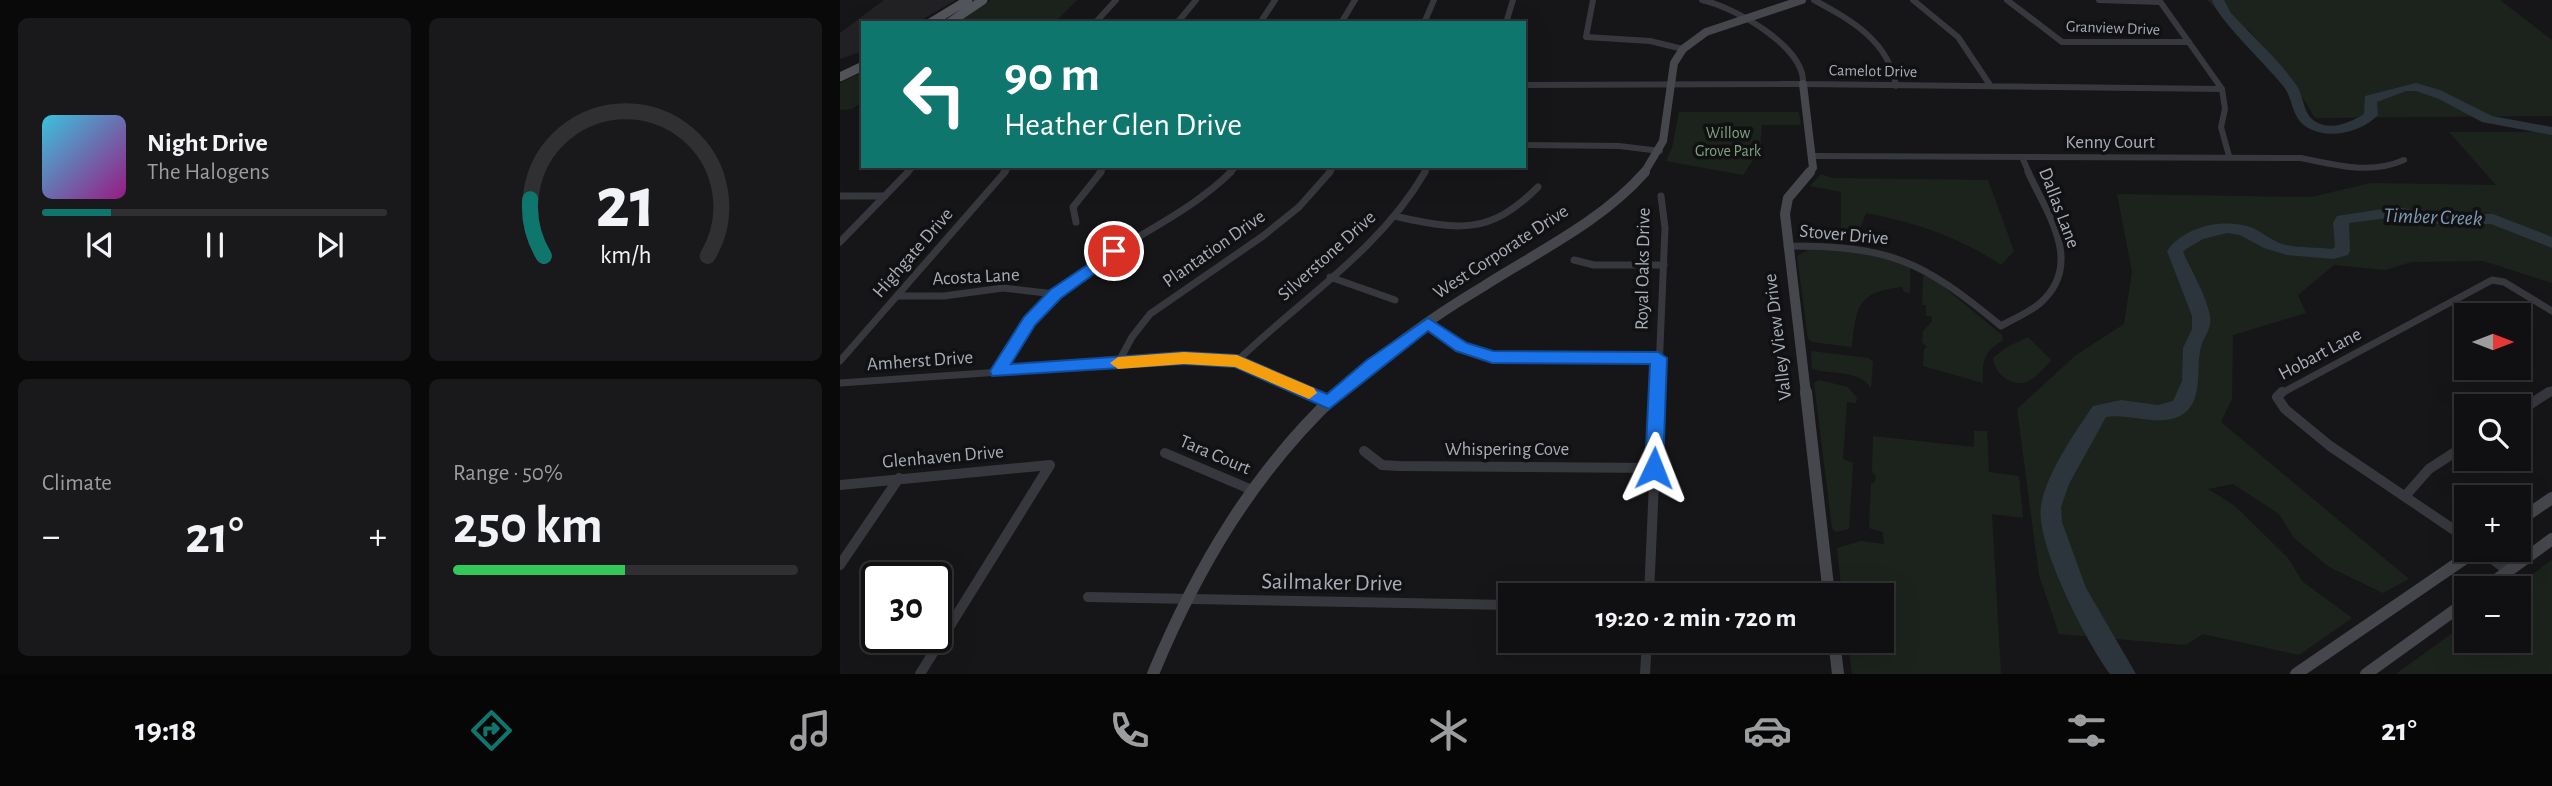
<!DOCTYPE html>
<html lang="en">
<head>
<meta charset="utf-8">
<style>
  body { margin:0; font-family:"Alegreya Sans",sans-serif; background:#19191b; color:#f1f3f6; height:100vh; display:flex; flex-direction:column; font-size:26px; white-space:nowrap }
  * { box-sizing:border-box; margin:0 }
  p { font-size:23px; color:#9c9d9f }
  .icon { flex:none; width:38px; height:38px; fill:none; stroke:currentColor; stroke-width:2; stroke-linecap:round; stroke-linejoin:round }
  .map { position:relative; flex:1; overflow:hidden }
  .sheet { display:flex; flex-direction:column; gap:18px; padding:18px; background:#09090a; width:840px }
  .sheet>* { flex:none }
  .top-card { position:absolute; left:21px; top:21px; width:665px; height:147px; border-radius:0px; box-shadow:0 7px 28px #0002,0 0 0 2px #303032; background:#0f766e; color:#fff; overflow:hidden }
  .needle { width:46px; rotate:90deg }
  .buttons { position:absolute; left:1614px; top:303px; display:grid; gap:14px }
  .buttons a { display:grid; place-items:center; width:77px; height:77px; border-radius:0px; background:#101012; box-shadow:0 7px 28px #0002,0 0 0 2px #303032; font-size:35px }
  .speed { position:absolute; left:21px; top:562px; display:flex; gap:14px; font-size:35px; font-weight:700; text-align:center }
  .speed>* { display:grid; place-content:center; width:91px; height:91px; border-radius:50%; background:#101012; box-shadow:0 7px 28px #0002,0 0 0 2px #303032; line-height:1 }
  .speed .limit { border:4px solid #111; border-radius:10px; background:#fff; color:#111 }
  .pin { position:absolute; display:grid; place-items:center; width:60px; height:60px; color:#fff; margin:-30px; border:4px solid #fff; border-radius:50%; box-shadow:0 2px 7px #0007 }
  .me { position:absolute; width:77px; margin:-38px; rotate:2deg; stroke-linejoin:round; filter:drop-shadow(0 0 5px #0008) }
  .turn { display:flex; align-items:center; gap:24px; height:147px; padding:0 28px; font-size:32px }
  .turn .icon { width:91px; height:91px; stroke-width:2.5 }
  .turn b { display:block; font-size:49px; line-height:60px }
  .big { font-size:52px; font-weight:600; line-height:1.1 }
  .sheet .card { flex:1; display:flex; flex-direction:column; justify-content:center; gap:10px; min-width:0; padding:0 24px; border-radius:10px; background:#19191b }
  .sheet .dial { align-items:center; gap:0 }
  .dial svg { height:182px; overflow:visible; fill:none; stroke:#303032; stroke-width:7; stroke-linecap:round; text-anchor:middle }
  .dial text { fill:#f1f3f6; stroke:none }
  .song { display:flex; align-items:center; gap:21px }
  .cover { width:84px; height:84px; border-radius:10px; background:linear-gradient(135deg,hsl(190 70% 55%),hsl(310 70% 35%)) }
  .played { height:7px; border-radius:4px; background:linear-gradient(90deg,#0f766e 20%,#303032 20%) }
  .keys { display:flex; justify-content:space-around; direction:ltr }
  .heat { display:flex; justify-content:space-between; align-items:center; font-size:38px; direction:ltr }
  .charge { height:10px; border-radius:5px; background:linear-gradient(90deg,#34c759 50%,#303032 0) }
  .sheet .tiles { flex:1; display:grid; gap:18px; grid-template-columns:repeat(2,1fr) }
  .trip { position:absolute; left:658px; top:583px; width:396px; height:70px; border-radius:0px; background:#101012; box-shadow:0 7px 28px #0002,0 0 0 2px #303032; font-weight:600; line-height:70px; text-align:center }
  .tabs { display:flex; height:112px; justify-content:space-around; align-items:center; background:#060607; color:#9c9d9f }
  .tabs .icon { width:49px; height:49px }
  .tabs .current { color:#0f766e }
  .tabs b { font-size:32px; color:#f1f3f6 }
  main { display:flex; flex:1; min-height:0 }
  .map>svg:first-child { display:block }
  .built { fill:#222225 }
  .green { fill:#1c231d }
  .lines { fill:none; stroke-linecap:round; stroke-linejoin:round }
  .river { fill:#2c353c; fill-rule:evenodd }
  .street-far2 { stroke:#37383d; stroke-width:6 }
  .street-far1 { stroke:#37383d; stroke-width:7 }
  .street { stroke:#37383d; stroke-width:10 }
  .secondary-far2 { stroke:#45474d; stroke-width:8 }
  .secondary-far1 { stroke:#45474d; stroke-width:10 }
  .secondary { stroke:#45474d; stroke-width:12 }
  .primary { stroke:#53555c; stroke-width:9 }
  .route { fill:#1a73e8; stroke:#114b97; stroke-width:2 }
  .slow { fill:#f59e0b }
  .labels { text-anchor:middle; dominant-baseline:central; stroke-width:7; stroke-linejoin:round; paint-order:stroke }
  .far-street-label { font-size:16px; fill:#a8adb8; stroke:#111113 }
  .far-park-label { font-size:16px; fill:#7fa381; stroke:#111113 }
  .street-label { font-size:19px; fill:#a8adb8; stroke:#111113 }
  .water-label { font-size:21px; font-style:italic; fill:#7f9bb3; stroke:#111113 }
  .near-street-label { font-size:23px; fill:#a8adb8; stroke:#111113 }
</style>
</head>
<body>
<main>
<section class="sheet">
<div class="tiles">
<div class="card">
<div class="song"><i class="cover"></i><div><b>Night Drive</b><p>The Halogens</p></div></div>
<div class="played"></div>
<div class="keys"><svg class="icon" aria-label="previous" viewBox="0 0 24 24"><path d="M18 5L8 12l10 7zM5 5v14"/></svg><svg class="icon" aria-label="pause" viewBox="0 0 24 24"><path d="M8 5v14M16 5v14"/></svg><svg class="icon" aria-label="next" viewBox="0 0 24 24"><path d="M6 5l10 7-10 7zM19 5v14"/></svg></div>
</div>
<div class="card dial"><svg viewBox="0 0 100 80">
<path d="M14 69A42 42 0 1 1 86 69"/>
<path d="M14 69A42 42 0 0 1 8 44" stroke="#0f766e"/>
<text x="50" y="56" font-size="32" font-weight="700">21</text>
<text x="50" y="72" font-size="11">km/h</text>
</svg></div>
<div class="card"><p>Climate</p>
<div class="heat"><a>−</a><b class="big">21°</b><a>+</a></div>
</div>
<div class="card"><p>Range · 50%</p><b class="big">250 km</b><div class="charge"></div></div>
</div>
</section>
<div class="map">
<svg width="1712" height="674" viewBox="0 0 1712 674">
  <rect width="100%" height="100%" fill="#161618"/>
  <!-- built -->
  <path class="built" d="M44 0H116L76 23H23V51L0 59V33Z"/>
  <!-- green -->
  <path class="green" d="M151 0H237L214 23H117Z
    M1367 0H1660L1712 40V116L1475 118 1458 90 1409 30 1390 22Z
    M23 72V101L12 109 0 110V83Z
    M839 112H959L961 125H922L920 150 903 175 826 161 832 148Z
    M1609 132H1712V283L1643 261 1571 262 1546 270 1494 265 1458 295 1466 313 1393 335 1392 399 1381 422 1569 579 1543 593 1489 567 1453 537 1439 514 1393 484 1368 489 1395 506 1448 558 1462 581 1512 618 1459 655 1363 634 1346 645 1219 634 1199 575 1177 409 1236 355 1284 324 1292 272 1277 194 1471 197 1531 183 1656 185Z
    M981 174 992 178 1148 180 1174 251 1161 265C1117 236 1077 223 1026 213L1020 229H1001V192L970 186Z
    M968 250 1014 251 1070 265V293L1064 292 1062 287C1017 291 1016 308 1012 347L972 342 968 339 957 256Z
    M1087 273 1162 335 1163 340C1144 352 1142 360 1143 383L1083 366 1084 349 1087 347 1082 342 1083 331 1092 321 1091 316H1086V305H1082L1083 277Z
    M1188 337 1211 360C1206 367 1198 375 1190 380 1175 390 1154 374 1153 358L1167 347Z
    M971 351 1028 358 1033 362 1031 388C1019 369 991 375 972 369Z
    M979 380 1008 387 1017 398 1016 403 1007 402 1003 459 1013 463 1009 529 996 532 992 528 974 383Z
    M1134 431H1147L1149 472 1179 476 1183 518 1152 514 1161 674H1012L1008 641 1041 640V595H1002L997 548 1021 541 1044 544 1043 532 1029 528 1031 483H1034L1036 476 1032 472 1033 436 1134 447Z
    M1712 560V674H1556L1626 623V640H1678V588H1674Z"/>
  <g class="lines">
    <!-- river -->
    <path class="river" d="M1372 0H1384L1391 13C1413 37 1439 60 1457 86 1464 97 1463 112 1473 120 1489 132 1510 123 1524 114L1525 96 1576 83 1600 90 1652 116 1712 127V135L1642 122 1599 99 1576 91H1566L1537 102 1538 115C1522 132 1489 140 1468 128 1451 118 1454 101 1444 87 1429 67 1377 19 1372 0Z
      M1556 207 1598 214H1653L1712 237V248L1651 224H1598L1556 217 1509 223 1510 251 1508 255 1493 259 1447 255 1424 248 1400 235 1387 233 1363 239 1346 249 1343 252C1352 272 1366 295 1370 316 1372 329 1364 336 1361 347 1355 368 1365 403 1340 416 1319 427 1289 413 1266 417L1229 484 1221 507 1222 522 1246 588 1296 674H1270C1247 643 1195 543 1201 506 1206 474 1235 432 1253 406L1281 400 1318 405 1333 401 1342 381 1343 348 1352 329V316L1327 251C1344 226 1385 217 1413 228 1423 233 1431 240 1442 244 1458 248 1476 247 1492 249L1495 247 1493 223 1497 216Z"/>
    <!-- street-far2 -->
    <path class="street-far2" d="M753 0 746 37 810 41 843 49
      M862 0C894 7 966 47 963 84
      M974 0C1011 20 1049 41 1056 86
      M1073 0 1118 37 1150 85
      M1167 0 1222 42H1349
      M1259 0 1320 2
      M1319 0 1382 89 1385 109 1381 127 1389 156
      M255 23 276 0
      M337 23 356 0
      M420 23 435 0
      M501 23 515 0
      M584 23 594 0
      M666 23 673 0
      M684 85 963 84 1382 89
      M684 145 779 146 820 151
      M974 156 1461 158C1496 165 1530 175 1564 160
      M1182 157 1189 173
      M67 173 74 166
      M163 173 170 166
      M259 173 265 166
      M389 173 397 166
      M488 173 495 166
      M584 173 588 166"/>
    <!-- street-far1 -->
    <path class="street-far1" d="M0 196H45
      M554 216C618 230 649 236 698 187
      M236 222 233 207 261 172
      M0 242 68 172
      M947 246C1051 246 1081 260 1161 326 1173 319 1188 313 1199 304 1245 265 1208 215 1188 172
      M734 260 754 265H824
      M490 277 555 300
      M58 296H104L163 288 215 294
      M588 323 622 347 652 357 818 358
      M0 361 165 172
      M397 361C461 299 540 250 585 172
      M278 363 292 337 310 314 423 236 459 207 490 172
      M158 371C179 336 203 302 236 277 286 239 346 216 391 172
      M0 383 360 358 412 367 471 394
      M818 394 825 228 821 196
      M1440 394 1652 280 1664 282 1712 311
      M1706 394 1712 390"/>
    <!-- street -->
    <path class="street" d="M467 392 489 403
      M1442 392 1437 397 1445 409 1490 446 1626 538
      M1678 412 1709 392
      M524 451 542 465 559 466 814 468
      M325 453 412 490
      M0 485 210 465
      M1566 495 1589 469 1626 445
      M1641 550 1668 571
      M0 565 59 478
      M809 595 818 392
      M248 597 670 605
      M80 674 210 465
      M805 674 807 640"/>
    <!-- secondary-far2 -->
    <path class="secondary-far2" d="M963 84 973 168 968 173
      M804 173 823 141 834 63 843 49 866 32 962 0"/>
    <!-- secondary-far1 -->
    <path class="secondary-far1" d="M497 394C542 353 592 317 644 286 699 251 762 221 805 172
      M966 394 945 214 948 198 970 172"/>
    <!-- secondary -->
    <path class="secondary" d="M966 392 989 595
      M1678 521 1712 498
      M1645 588 1712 539
      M994 640 998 674
      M313 674C357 568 414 471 499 392
      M1456 674 1637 550
      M1526 674 1626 602"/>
    <!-- primary -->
    <path class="primary" d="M90 23 128 0
      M109 23 143 0
      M0 77 23 66"/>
  </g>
  <!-- route -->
  <path class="route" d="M274 247 282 251 280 255 221 298 195 325 171 364 344 352 397 355 487 394 527 360 588 318 627 343 653 351 818 352 827 358 823 468 814 475 805 468 810 364 652 363 616 351 588 331 489 409 395 367 344 364 152 376 150 371 184 317 210 290Z"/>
  <!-- slow -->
  <path class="slow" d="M344 352 397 355 474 388 477 393 469 399 395 367 344 364 278 369 270 363 278 357Z"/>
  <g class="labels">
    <!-- far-street labels -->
    <g class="far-street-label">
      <text transform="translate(1273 28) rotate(2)">Granview Drive</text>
      <text transform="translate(1033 71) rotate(1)">Camelot Drive</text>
    </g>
    <!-- far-park labels -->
    <g class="far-park-label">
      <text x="888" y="133">Willow<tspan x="888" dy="18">Grove Park</tspan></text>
    </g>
    <!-- street labels -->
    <g class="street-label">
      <text x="1270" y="142">Kenny Court</text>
      <text transform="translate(1219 208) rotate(69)">Dallas Lane</text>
      <text transform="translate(1004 235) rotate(5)">Stover Drive</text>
      <text transform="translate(374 249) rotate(-35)">Plantation Drive</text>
      <text transform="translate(661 252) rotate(-33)">West Corporate Drive</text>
      <text transform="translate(73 253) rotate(-49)">Highgate Drive</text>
      <text transform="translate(487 256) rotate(-42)">Silverstone Drive</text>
      <text transform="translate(803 269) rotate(-89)">Royal Oaks Drive</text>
      <text transform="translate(136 277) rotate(-3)">Acosta Lane</text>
      <text transform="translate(938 337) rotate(-97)">Valley View Drive</text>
      <text transform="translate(1480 354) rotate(-28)">Hobart Lane</text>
      <text transform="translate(80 361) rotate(-4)">Amherst Drive</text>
      <text x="667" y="449">Whispering Cove</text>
      <text transform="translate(375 455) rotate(23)">Tara Court</text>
      <text transform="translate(103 457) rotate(-5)">Glenhaven Drive</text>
    </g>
    <!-- water labels -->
    <g class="water-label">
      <text transform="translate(1593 217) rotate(2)">Timber Creek</text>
    </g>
    <!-- near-street labels -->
    <g class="near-street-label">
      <text transform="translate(492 583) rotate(1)">Sailmaker Drive</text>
    </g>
  </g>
</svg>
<div class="buttons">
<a><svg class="needle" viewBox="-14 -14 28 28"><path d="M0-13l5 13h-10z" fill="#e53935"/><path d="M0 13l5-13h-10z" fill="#9c9d9f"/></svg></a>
<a><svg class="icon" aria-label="search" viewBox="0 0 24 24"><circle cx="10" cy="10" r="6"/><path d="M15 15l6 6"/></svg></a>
<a>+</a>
<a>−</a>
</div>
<div class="speed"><div class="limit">30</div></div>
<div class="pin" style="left:274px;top:251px;background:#d93025"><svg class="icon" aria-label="arrive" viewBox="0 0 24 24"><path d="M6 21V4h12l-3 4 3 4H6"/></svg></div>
<svg class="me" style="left:814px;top:468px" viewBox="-20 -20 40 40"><path d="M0-17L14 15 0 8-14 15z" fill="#1a73e8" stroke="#fff" stroke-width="4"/></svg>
<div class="trip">19:20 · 2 min · 720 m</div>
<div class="top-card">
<div class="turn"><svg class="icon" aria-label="left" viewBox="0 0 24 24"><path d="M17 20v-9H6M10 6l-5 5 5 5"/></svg><div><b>90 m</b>Heather Glen Drive</div></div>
</div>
</div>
</main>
<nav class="tabs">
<b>19:18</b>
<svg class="icon current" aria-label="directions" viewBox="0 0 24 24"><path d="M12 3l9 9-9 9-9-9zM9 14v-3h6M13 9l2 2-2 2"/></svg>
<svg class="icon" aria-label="music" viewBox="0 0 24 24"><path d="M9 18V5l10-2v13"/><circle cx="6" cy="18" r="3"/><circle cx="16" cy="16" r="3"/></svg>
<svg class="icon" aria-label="phone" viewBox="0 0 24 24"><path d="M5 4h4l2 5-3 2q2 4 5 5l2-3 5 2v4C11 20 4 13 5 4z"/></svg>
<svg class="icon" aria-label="climate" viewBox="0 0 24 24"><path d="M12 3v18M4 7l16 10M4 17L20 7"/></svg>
<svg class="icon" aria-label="car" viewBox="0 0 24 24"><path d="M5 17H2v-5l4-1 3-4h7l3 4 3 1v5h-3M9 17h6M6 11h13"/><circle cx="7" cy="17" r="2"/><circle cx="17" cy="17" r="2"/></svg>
<svg class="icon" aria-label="filters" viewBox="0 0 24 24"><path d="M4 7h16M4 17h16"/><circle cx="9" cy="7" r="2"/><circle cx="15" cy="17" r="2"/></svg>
<b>21°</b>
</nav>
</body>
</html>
